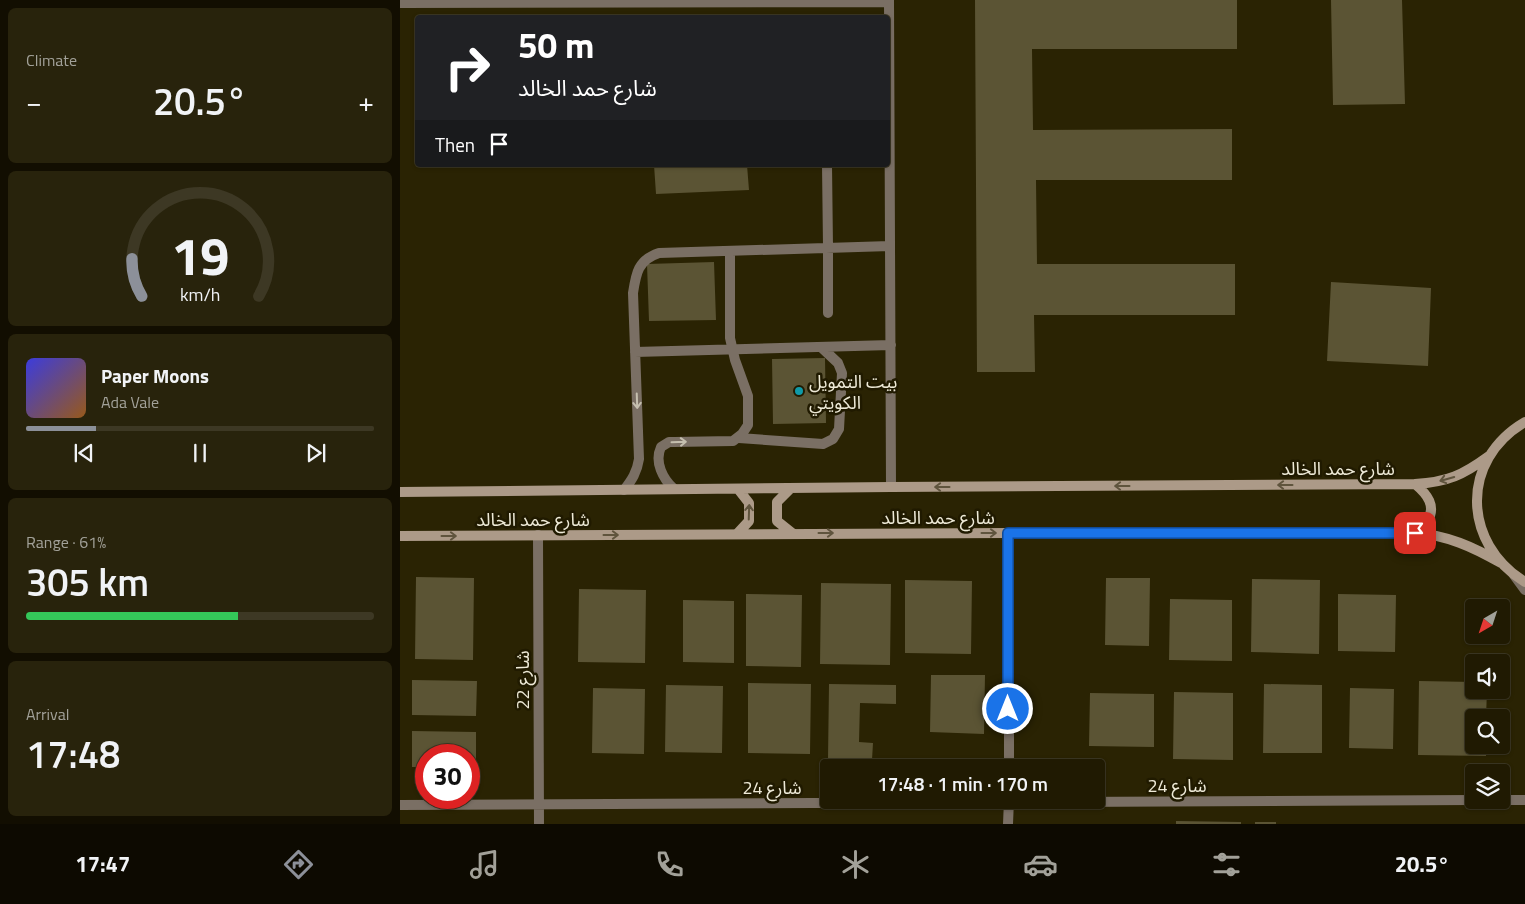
<!DOCTYPE html>
<html lang="en">
<head>
<meta charset="utf-8">
<style>
  body { margin:0; font-family:"Titillium Web","Noto Sans Arabic",sans-serif; background:#28230c; color:#f1f3f6; height:100vh; display:flex; flex-direction:column; font-size:19px; white-space:nowrap }
  * { box-sizing:border-box; margin:0 }
  p { font-size:16px; color:#a2a199 }
  .icon { flex:none; width:28px; height:28px; fill:none; stroke:currentColor; stroke-width:2; stroke-linecap:round; stroke-linejoin:round }
  .map { position:relative; flex:1; overflow:hidden }
  .panel { display:flex; flex-direction:column; gap:8px; padding:8px; background:#120e01; width:400px }
  .panel>* { flex:none }
  .guide { position:absolute; left:15px; top:15px; width:475px; height:152px; border-radius:5px; box-shadow:0 1px 4px #0004,0 0 0 1px #3d3824; background:#202124; color:#fff; overflow:hidden }
  .needle { width:32px; rotate:219deg }
  .buttons { position:absolute; left:1065px; top:599px; display:grid; gap:10px }
  .buttons a { display:grid; place-items:center; width:45px; height:45px; border-radius:5px; background:#201a02; box-shadow:0 1px 4px #0004,0 0 0 1px #3d3824; font-size:25px }
  .speed { position:absolute; left:15px; top:744px; display:flex; gap:10px; font-size:25px; font-weight:700; text-align:center }
  .speed>* { display:grid; place-content:center; width:65px; height:65px; border-radius:50%; background:#201a02; box-shadow:0 1px 4px #0004,0 0 0 1px #3d3824; line-height:1 }
  .speed .limit { border:8px solid #d22; background:#fff; color:#111 }
  .pin { position:absolute; display:grid; place-items:center; width:42px; height:42px; color:#fff; margin:-21px; border-radius:10px; box-shadow:0 2px 8px #0006 }
  .me { position:absolute; width:55px; margin:-28px; rotate:0deg; stroke-linejoin:round; filter:drop-shadow(0 0 4px #0008) }
  .turn { display:flex; align-items:center; gap:18px; height:105px; padding:0 20px; font-size:22px }
  .turn .icon { width:65px; height:65px; stroke-width:2.5 }
  .turn b { display:block; font-size:35px; line-height:42px }
  .then { display:flex; align-items:center; height:48px; padding:0 20px; background:#0003; gap:10px; font-size:19px }
  .big { font-size:38px; font-weight:600; line-height:1.1 }
  .panel .tile { flex:1; display:flex; flex-direction:column; justify-content:center; gap:8px; min-width:0; padding:0 18px; border-radius:8px; background:#28230c }
  .panel .dial { align-items:center; gap:0 }
  .dial svg { height:130px; overflow:visible; fill:none; stroke:#3d3824; stroke-width:7; stroke-linecap:round; text-anchor:middle }
  .dial text { fill:#f1f3f6; stroke:none }
  .song { display:flex; align-items:center; gap:15px }
  .cover { width:60px; height:60px; border-radius:8px; background:linear-gradient(135deg,hsl(240 70% 55%),hsl(30 70% 35%)) }
  .played { height:5px; border-radius:2px; background:linear-gradient(90deg,#8c9099 20%,#3d3824 20%) }
  .keys { display:flex; justify-content:space-around; direction:ltr }
  .heat { display:flex; justify-content:space-between; align-items:center; font-size:28px; direction:ltr }
  .charge { height:8px; border-radius:4px; background:linear-gradient(90deg,#34c759 61%,#3d3824 0) }
  .trip { position:absolute; left:420px; top:759px; width:285px; height:50px; border-radius:5px; background:#201a02; box-shadow:0 1px 4px #0004,0 0 0 1px #3d3824; font-weight:600; line-height:50px; text-align:center }
  .dock { display:flex; height:80px; justify-content:space-around; align-items:center; background:#0d0a01; color:#a2a199 }
  .dock .icon { width:35px; height:35px }
  .dock .current { color:#8c9099 }
  .dock b { font-size:22px; color:#f1f3f6 }
  main { display:flex; flex:1; min-height:0 }
  .map>svg:first-child { display:block }
  .building { fill:#5b5434 }
  .lines { fill:none; stroke-linecap:round; stroke-linejoin:round }
  .lane { stroke:#7a6f64; stroke-width:10 }
  .street { stroke:#7a6f64; stroke-width:10 }
  .secondary { stroke:#ac9a88; stroke-width:10 }
  .oneway { stroke:#c5bfaf }
  .oneway2 { stroke:#5f543d }
  .route-casing { stroke:#114b97; stroke-width:12 }
  .route { stroke:#1a73e8; stroke-width:9 }
  .culture-dot { fill:#0f9aa8; stroke:#201a00; stroke-width:2 }
  .labels { text-anchor:middle; dominant-baseline:central; stroke-width:5; stroke-linejoin:round; paint-order:stroke }
  .poi-label { font-size:18px; fill:#eeead7; stroke:#201a00; text-anchor:start }
  .street-label { font-size:18px; fill:#eeead7; stroke:#201a00 }
</style>
</head>
<body>
<main>
<section class="panel">
<div class="tile"><p>Climate</p>
<div class="heat"><a>−</a><b class="big">20.5°</b><a>+</a></div>
</div>
<div class="tile dial"><svg viewBox="0 0 100 80">
<path d="M14 69A42 42 0 1 1 86 69"/>
<path d="M14 69A42 42 0 0 1 8 46" stroke="#8c9099"/>
<text x="50" y="56" font-size="32" font-weight="700">19</text>
<text x="50" y="72" font-size="11">km/h</text>
</svg></div>
<div class="tile">
<div class="song"><i class="cover"></i><div><b>Paper Moons</b><p>Ada Vale</p></div></div>
<div class="played"></div>
<div class="keys"><svg class="icon" aria-label="previous" viewBox="0 0 24 24"><path d="M18 5L8 12l10 7zM5 5v14"/></svg><svg class="icon" aria-label="pause" viewBox="0 0 24 24"><path d="M8 5v14M16 5v14"/></svg><svg class="icon" aria-label="next" viewBox="0 0 24 24"><path d="M6 5l10 7-10 7zM19 5v14"/></svg></div>
</div>
<div class="tile"><p>Range · 61%</p><b class="big">305 km</b><div class="charge"></div></div>
<div class="tile"><p>Arrival</p><b class="big">17:48</b></div>
</section>
<div class="map">
<svg width="1125" height="824" viewBox="0 0 1125 824">
  <rect width="100%" height="100%" fill="#2a2303"/>
  <!-- building -->
  <path class="building" d="M575 0H837V49H632L633 130 832 129V180H636L637 264H835V315H634L635 372H577Z
    M931 0H1002L1005 104 933 105Z
    M254 165H347L349 190 256 194Z
    M314 262 316 320 249 321 247 264Z
    M931 282 1031 288 1028 366 927 361Z
    M425 358 426 423 373 424 372 359Z
    M16 577 74 578 73 660 15 659Z
    M706 578H750L749 646 705 645Z
    M852 579 920 580 919 654 851 652Z
    M505 580 572 581 571 654 505 653Z
    M421 583 491 584 490 665 420 664Z
    M179 589 246 590 245 663 178 662Z
    M346 594 402 595 401 667 346 666Z
    M938 594 996 595 995 652 938 651Z
    M770 599 832 600V661L769 660Z
    M283 600 334 601V663L283 662Z
    M531 675H585L584 734 530 732Z
    M12 680 77 681 76 716 12 715Z
    M1019 681 1074 682V690H1087L1086 718H1074V745H1086V756L1018 755Z
    M348 683 411 684 410 754 348 753Z
    M429 684 496 685V704L460 703 459 742 473 743 472 760 428 759Z
    M864 684 922 685V753H863Z
    M266 685 323 686 322 753 265 752Z
    M193 688 245 689 244 754 192 753Z
    M950 688 994 689 993 749 949 748Z
    M774 692 833 693V760L773 759Z
    M690 693 754 694V747L689 746Z
    M12 731 76 732V768H69V755H26V767H12Z
    M776 821 841 822V824H776Z
    M855 822H876V824H855Z"/>
  <g class="lines">
    <!-- lane -->
    <path class="lane" d="M489 0 491 487
      M0 3 489 2
      M427 165 428 247V313
      M235 352 491 345
      M339 438 423 444 433 439 439 429 442 373 438 363 421 347
      M274 489C263 479 254 462 261 447L269 442H274L333 441 342 434 348 425V396L335 360 330 338V251
      M224 490C232 480 237 472 239 459L233 293C236 273 238 260 259 253L490 246"/>
    <!-- street -->
    <path class="street" d="M138 535 139 824
      M1114 575 1125 590
      M609 768V533
      M1101 800H1125
      M0 805 1074 800
      M608 824 609 800"/>
    <!-- secondary -->
    <path class="secondary" d="M1125 422C1060 460 1062 543 1125 582
      M391 488 377 502V521L392 533
      M0 492 491 487 1015 484C1048 482 1063 475 1089 456
      M1015 533C1019 530 1025 526 1027 522 1037 506 1027 494 1015 484
      M337 534 349 521V503L338 489
      M0 536 609 533H1015C1047 535 1073 547 1101 563"/>
  </g>
  <!-- one-way arrows -->
  <defs><path id="oneway-shaft" d="M-6 0H5M1.5-3L5.5 0L1.5 3" fill="none" stroke-width="1.6" stroke-linecap="round" stroke-linejoin="round" transform="scale(1.25)"/></defs>
  <g class="oneway">
    <use href="#oneway-shaft" transform="translate(237 401) rotate(88)"/>
    <use href="#oneway-shaft" transform="translate(279 442) rotate(-2)"/>
  </g>
  <g class="oneway2">
    <use href="#oneway-shaft" transform="translate(1047 479) rotate(164)"/>
    <use href="#oneway-shaft" transform="translate(885 485) rotate(180)"/>
    <use href="#oneway-shaft" transform="translate(722 486) rotate(180)"/>
    <use href="#oneway-shaft" transform="translate(542 487) rotate(180)"/>
    <use href="#oneway-shaft" transform="translate(349 512) rotate(-88)"/>
    <use href="#oneway-shaft" transform="translate(426 533)"/>
    <use href="#oneway-shaft" transform="translate(589 533)"/>
    <use href="#oneway-shaft" transform="translate(211 535)"/>
    <use href="#oneway-shaft" transform="translate(49 536)"/>
  </g>
  <g class="lines">
    <!-- route casing -->
    <g class="route-casing">
      <path id="route" d="M608 709V533H1015"/>
    </g>
    <!-- route -->
    <use href="#route" class="route"/>
  </g>
  <!-- markers -->
  <circle class="culture-dot" cx="399" cy="391" r="5"/>
  <g class="labels">
    <!-- poi labels -->
    <g class="poi-label">
      <text x="409" y="381">بيت التمويل<tspan x="409" dy="21">الكويتي</tspan></text>
    </g>
    <!-- street labels -->
    <g class="street-label">
      <text x="938" y="468">شارع حمد الخالد</text>
      <text x="538" y="517">شارع حمد الخالد</text>
      <text x="133" y="519">شارع حمد الخالد</text>
      <text transform="translate(122 680) rotate(-90)">شارع 22</text>
      <text x="777" y="785">شارع 24</text>
      <text x="372" y="787">شارع 24</text>
    </g>
  </g>
</svg>
<div class="buttons">
<a><svg class="needle" viewBox="-14 -14 28 28"><path d="M0-13l5 13h-10z" fill="#e53935"/><path d="M0 13l5-13h-10z" fill="#a2a199"/></svg></a>
<a><svg class="icon" aria-label="sound" viewBox="0 0 24 24"><path d="M4 9h4l5-4v14l-5-4H4zM17 9q2 3 0 6"/></svg></a>
<a><svg class="icon" aria-label="search" viewBox="0 0 24 24"><circle cx="10" cy="10" r="6"/><path d="M15 15l6 6"/></svg></a>
<a><svg class="icon" aria-label="layers" viewBox="0 0 24 24"><path d="M12 4l9 5-9 5-9-5zM3 14l9 5 9-5"/></svg></a>
</div>
<div class="speed"><div class="limit">30</div></div>
<div class="pin" style="left:1015px;top:533px;background:#d93025"><svg class="icon" aria-label="arrive" viewBox="0 0 24 24"><path d="M6 21V4h12l-3 4 3 4H6"/></svg></div>
<svg class="me" style="left:608px;top:709px" viewBox="-20 -20 40 40"><circle r="17" fill="#1a73e8" stroke="#fff" stroke-width="3"/><path d="M0-11L8 9 0 5-8 9z" fill="#fff"/></svg>
<div class="trip">17:48 · 1 min · 170 m</div>
<div class="guide">
<div class="turn"><svg class="icon" aria-label="right" viewBox="0 0 24 24"><path d="M7 20v-9h11M14 6l5 5-5 5"/></svg><div><b>50 m</b>شارع حمد الخالد</div></div>
<div class="then">Then<svg class="icon" aria-label="arrive" viewBox="0 0 24 24"><path d="M6 21V4h12l-3 4 3 4H6"/></svg></div>
</div>
</div>
</main>
<nav class="dock">
<b>17:47</b>
<svg class="icon current" aria-label="directions" viewBox="0 0 24 24"><path d="M12 3l9 9-9 9-9-9zM9 14v-3h6M13 9l2 2-2 2"/></svg>
<svg class="icon" aria-label="music" viewBox="0 0 24 24"><path d="M9 18V5l10-2v13"/><circle cx="6" cy="18" r="3"/><circle cx="16" cy="16" r="3"/></svg>
<svg class="icon" aria-label="phone" viewBox="0 0 24 24"><path d="M5 4h4l2 5-3 2q2 4 5 5l2-3 5 2v4C11 20 4 13 5 4z"/></svg>
<svg class="icon" aria-label="climate" viewBox="0 0 24 24"><path d="M12 3v18M4 7l16 10M4 17L20 7"/></svg>
<svg class="icon" aria-label="car" viewBox="0 0 24 24"><path d="M5 17H2v-5l4-1 3-4h7l3 4 3 1v5h-3M9 17h6M6 11h13"/><circle cx="7" cy="17" r="2"/><circle cx="17" cy="17" r="2"/></svg>
<svg class="icon" aria-label="filters" viewBox="0 0 24 24"><path d="M4 7h16M4 17h16"/><circle cx="9" cy="7" r="2"/><circle cx="15" cy="17" r="2"/></svg>
<b>20.5°</b>
</nav>
</body>
</html>
